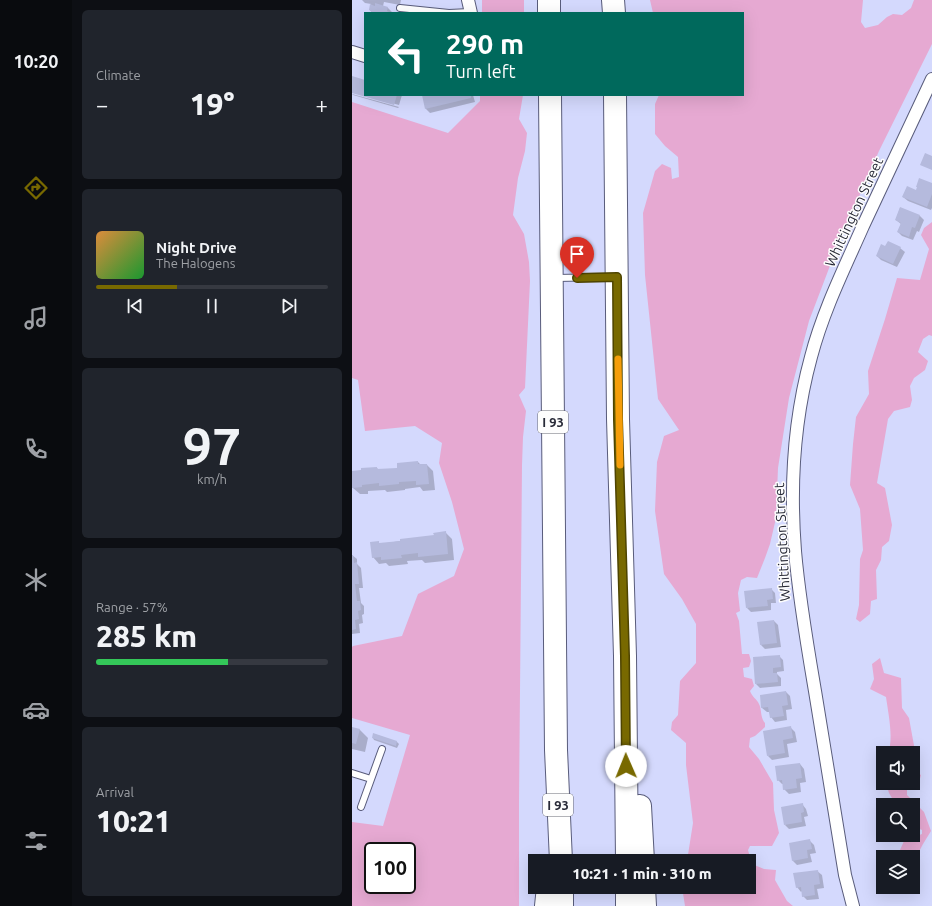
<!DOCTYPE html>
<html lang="en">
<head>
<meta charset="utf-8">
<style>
  body { margin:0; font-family:Ubuntu,sans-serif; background:#20242c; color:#f1f3f6; height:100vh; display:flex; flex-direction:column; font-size:15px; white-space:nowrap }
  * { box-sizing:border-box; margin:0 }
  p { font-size:13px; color:#9ea1a6 }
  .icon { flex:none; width:22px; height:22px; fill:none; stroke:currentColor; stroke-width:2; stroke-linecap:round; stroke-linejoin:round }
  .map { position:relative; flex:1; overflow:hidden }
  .side { display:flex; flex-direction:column; gap:10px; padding:10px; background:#0d0f14; width:280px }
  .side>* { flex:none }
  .banner { position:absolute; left:12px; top:12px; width:380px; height:84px; border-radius:0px; box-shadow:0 4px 16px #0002; background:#00695c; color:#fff; overflow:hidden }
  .fabs { position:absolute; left:524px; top:746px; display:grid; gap:8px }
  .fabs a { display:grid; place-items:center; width:44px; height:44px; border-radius:0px; background:#171b24; box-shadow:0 4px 16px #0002; font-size:20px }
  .speed { position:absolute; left:12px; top:842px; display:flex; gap:8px; font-size:20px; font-weight:700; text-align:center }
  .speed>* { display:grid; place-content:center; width:52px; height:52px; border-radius:50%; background:#171b24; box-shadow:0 4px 16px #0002; line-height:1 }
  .speed .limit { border:2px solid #111; border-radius:6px; background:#fff; color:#111 }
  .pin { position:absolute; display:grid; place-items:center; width:34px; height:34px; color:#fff; margin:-41px -17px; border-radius:50% 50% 50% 0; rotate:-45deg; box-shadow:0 0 4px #0007 }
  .pin .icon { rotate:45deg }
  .me { position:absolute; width:44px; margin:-22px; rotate:359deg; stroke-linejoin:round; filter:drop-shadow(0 0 3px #0008) }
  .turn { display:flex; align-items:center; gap:14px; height:84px; padding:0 16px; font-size:18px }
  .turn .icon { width:52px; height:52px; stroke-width:2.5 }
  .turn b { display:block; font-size:28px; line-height:34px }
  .big { font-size:30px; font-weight:800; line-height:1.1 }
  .side .card { flex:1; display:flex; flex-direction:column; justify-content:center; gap:6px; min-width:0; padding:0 14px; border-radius:6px; background:#20242c }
  .side .dial { align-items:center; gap:0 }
  .dial b { font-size:52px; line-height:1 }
  .song { display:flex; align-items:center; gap:12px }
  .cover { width:48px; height:48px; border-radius:6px; background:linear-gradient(135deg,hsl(30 70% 55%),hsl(130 70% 35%)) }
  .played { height:4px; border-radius:2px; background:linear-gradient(90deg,#786900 35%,#363941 35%) }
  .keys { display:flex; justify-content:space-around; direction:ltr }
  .heat { display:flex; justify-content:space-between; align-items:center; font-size:22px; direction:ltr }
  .charge { height:6px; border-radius:3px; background:linear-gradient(90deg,#34c759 57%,#363941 0) }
  .trip { position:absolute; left:176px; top:854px; width:228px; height:40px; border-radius:0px; background:#171b24; box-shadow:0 4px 16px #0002; font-weight:800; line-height:40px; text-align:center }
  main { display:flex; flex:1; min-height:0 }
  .dock { display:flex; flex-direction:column; width:72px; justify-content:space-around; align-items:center; background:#090b0e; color:#9ea1a6 }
  .dock .icon { width:28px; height:28px }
  .dock .on { color:#786900 }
  .dock b { font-size:18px; color:#f1f3f6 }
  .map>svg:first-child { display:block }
  .green { fill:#e6a9d2; fill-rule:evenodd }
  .shadow { fill:#0003 }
  .building { fill:#b5badd }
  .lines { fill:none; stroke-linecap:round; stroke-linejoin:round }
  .service-casing { stroke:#595c7b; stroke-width:8 }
  .minor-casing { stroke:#595c7b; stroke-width:14 }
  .motorway-casing { stroke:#595c7b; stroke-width:24 }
  .service { stroke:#fff; stroke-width:6 }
  .minor { stroke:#fff; stroke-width:12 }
  .motorway { stroke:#fff; stroke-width:22 }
  .route-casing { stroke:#4e4400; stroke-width:10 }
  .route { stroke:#786900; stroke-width:7 }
  .slow { stroke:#f59e0b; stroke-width:7 }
  .labels { text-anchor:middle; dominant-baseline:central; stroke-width:3; stroke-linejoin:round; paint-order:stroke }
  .shield { fill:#fdfdfd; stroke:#676972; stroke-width:1 }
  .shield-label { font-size:13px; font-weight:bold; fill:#272937 }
  .street-label { font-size:14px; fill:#272937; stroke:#fdfdfd }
</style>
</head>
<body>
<main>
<nav class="dock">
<b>10:20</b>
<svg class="icon on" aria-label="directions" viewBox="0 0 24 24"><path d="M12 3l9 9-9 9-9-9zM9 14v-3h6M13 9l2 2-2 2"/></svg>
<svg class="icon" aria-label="music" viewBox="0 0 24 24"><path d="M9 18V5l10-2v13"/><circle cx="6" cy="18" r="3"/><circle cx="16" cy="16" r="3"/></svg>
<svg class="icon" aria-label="phone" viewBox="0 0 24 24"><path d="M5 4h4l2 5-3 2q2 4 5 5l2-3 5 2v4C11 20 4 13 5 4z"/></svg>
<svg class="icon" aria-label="climate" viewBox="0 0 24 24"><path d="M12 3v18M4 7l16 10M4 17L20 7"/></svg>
<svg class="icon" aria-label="car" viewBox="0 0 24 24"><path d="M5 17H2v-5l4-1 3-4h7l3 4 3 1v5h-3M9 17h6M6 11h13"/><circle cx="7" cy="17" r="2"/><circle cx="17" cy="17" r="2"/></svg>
<svg class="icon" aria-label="filters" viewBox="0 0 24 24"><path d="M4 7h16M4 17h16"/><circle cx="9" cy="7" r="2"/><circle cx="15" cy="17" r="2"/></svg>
</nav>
<section class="side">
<div class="card"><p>Climate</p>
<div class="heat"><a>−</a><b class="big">19°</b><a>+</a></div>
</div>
<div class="card">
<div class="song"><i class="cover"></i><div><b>Night Drive</b><p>The Halogens</p></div></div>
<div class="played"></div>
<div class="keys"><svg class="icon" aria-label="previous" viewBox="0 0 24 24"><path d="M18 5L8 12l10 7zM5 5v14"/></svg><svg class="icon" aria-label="pause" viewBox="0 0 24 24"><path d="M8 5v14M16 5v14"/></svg><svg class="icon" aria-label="next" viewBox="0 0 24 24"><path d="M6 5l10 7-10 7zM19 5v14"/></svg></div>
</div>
<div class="card dial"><b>97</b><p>km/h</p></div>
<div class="card"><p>Range · 57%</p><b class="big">285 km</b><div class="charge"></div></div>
<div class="card"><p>Arrival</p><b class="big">10:21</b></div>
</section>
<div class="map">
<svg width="580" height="906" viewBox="0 0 580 906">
  <rect width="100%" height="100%" fill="#d4d9fd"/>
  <!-- green -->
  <path class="green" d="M130 0H172V13H130Z
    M298 0H511L509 22 513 28 526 25 535 17 541 14 550 15 559 8 562 0H580V44L527 151 487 242 457 321 437 398 426 468 424 518 418 544 413 558 405 578 395 577 389 580 386 593 388 611 384 613 387 621 390 654H397L399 661 397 667 391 668 392 677 400 679 402 686 398 691C400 697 405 699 407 704 410 710 408 717 413 723V727L403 736 398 738 397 747 407 759 421 783 422 810 427 833 420 846H398L396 850 400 864 412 869 424 870 423 880 435 901 441 906H333L330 887H397V861H335L341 823 334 765V743L319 730 320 722 326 715 328 681 344 663V624L330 599 312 574 303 511 305 462 312 436 327 430 306 399 293 275 291 213 303 171 310 164 319 168 320 179 327 177 326 157 313 146 303 134V104L307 95H391V13H301Z
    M128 95H171L167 119 175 133 173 151 166 178 161 215 172 234 177 262 178 281 173 388 167 395 174 411 171 437 170 465 167 804V906H0V822L31 826 58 735 0 718V647L1 646 50 636 66 594 102 576 112 549 100 502 87 463 90 443 63 426 13 431 6 380 0 378V102L96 133 128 101ZM21 851H55V885H21Z
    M580 222V336L577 335 571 339 566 352 576 361 573 370 562 378 558 386 560 400 558 407 542 411 536 419 525 483 533 488 540 525 537 541 530 547 529 560 524 570 525 599 519 601 518 614 508 622 504 619 507 605 508 559 511 550 508 509 498 485 501 444 504 417 517 394 516 371 533 319 545 278 568 280 577 249 569 235 572 228Z
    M528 658 532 673 549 678 550 708 557 718 565 762 561 771 569 775 566 786 555 790V795L572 812 579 831 571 844 562 861H561V857H553L548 850 552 841 570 834V830L561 826V805H544L537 793 534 783H561V753H536C542 739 536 712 534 697L518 689 522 679 520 664Z"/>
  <!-- shadow -->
  <path class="shadow" d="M10 0H49L48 5 32 2 31 6 36 8 41 13H20L18 10 19 4 13 3Z
    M0 79 13 81V95H50L47 105 0 92V94L47 107 46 108 1 95 0 94Z
    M71 95H121L123 102 78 113 74 109Z
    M580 184V208L579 210 556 201 551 197 565 192Z
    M548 208 568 216 572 220 567 232 565 231 561 240 550 236 546 232 549 224 544 220Z
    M548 248 553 252 545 267 529 260 525 256Z
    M66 462 69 465H75L81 471 83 490 71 491 68 487 53 489V490L35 492 33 490 16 491V494H8L1 488 0 472 25 468 27 470 46 469Z
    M93 532 100 539 102 560 73 563 70 560 55 561 56 564 37 566 34 563 27 564 21 557 26 542 28 544 83 536Z
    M0 555 5 559V564L9 568 11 588H7L9 603 12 606V614L10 615 11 623 7 624 8 633 0 634Z
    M419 589 423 593 424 603H419V610L399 612 395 608Z
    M422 621 426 625 429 647 413 649 409 645Z
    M427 656 431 660 432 671 425 672V674L429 678V686L408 688 404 684Z
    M434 692 438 696 440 709 434 710 435 720 423 722 419 717 418 712H415L410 708 409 696Z
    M0 728 8 730 16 738 13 752 0 749Z
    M439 728 443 732 445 742 435 744 437 757 420 760 416 756Z
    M22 734 45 742 47 744 45 748 22 740 21 738Z
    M448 764 452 769 454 782 448 783 449 792 437 794 432 789V784H430L426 780Z
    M450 804 454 809 456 816 452 817 454 826 437 829 433 825Z
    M458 841 462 845 464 853 458 854 460 862 445 865 441 861 438 844Z
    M465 871 470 875 472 888 465 889 467 899 455 900 451 896 450 891 449 892 445 887Z"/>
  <!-- building -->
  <path class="building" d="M23 3 36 7 35 11 39 13H19V11L17 10 18 4 23 6Z
    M0 76 13 80V95H45L42 105 0 93Z
    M70 95H119V98L73 109Z
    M573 153 580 156V170L568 165Z
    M567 178 580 183V194L575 207 550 197 555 186 564 190 565 187H564Z
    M548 207 568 215 563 228 560 227 557 237 545 232 549 223 543 220Z
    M536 241 549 247 541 264 524 256 529 244 533 246Z
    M66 461V464H75L77 484 64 485V481L47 482V484L27 486V483L10 485V487L0 488V471L9 470V468L25 467V469L45 468V463Z
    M94 531 96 554 66 557V553L49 555 50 558 29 560V557L20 558 18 542 27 541V543L48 541V539L82 535 81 533Z
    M0 555H1L2 563 5 562 7 584H3L5 601H8L9 610 6 611 7 619 3 620 4 629 0 630Z
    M420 588 421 599 415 600 416 606 394 608 392 591Z
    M422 620 425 643 408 645 405 622Z
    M428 655 429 667 421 668V673H425L426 682 403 684 401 657Z
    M434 691 436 705 430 706 432 716 418 718 416 707 409 708 408 695Z
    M439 726 441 738 431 740 433 753 415 756 411 731Z
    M0 727 8 729 4 744 0 743Z
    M21 733 45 741 44 746 20 738Z
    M448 763 450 778 444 779 445 788 431 790 430 780 425 781 423 766Z
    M451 803 452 812 449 813 450 822 432 825 429 807Z
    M458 839 460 849 455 850 456 858 440 861 437 843Z
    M466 870 468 884 462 885 463 895 450 897 449 887 444 888 441 873Z"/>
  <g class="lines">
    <!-- service casing -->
    <g class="service-casing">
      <path id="service" d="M48 8 97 13 118 12
        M203 278 261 277
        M0 773 19 779
        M9 807 30 749"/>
    </g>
    <!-- minor casing -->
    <g class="minor-casing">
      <path id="minor" d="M116 0 119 13
        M0 52 13 56
        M501 906 493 875C483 814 473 752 463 691 455 644 447 598 443 551 438 487 442 419 459 357 471 311 492 269 511 226 534 177 557 128 580 79"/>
    </g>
    <!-- motorway casing -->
    <g class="motorway-casing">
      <path id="motorway" d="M197 0V13
        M261 0 262 13
        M198 95 204 750 209 861
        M263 95 266 419 273 656 275 861
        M288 806 291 861
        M210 887V906
        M275 887V906
        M292 887 293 906
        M194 906 196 887"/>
    </g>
    <!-- service -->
    <use href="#service" class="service"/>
    <!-- minor -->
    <use href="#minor" class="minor"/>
    <!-- motorway -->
    <use href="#motorway" class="motorway"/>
  </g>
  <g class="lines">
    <!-- route casing -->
    <g class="route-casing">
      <path id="route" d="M225 278 265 277 266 419 273 656 274 766"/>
    </g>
    <!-- route -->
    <use href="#route" class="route"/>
    <!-- slow -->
    <path class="slow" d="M266 359 268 465"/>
  </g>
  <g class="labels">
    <!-- shield labels -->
    <g class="shield">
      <rect x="186" y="411" width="30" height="22" rx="3"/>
      <rect x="191" y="794" width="30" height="22" rx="3"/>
    </g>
    <g class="shield-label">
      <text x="201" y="422">I 93</text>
      <text x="206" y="805">I 93</text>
    </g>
    <!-- street labels -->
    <g class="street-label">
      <text transform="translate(502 212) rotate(-65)">Whittington Street</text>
      <text transform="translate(430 542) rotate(-93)">Whittington Street</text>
    </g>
  </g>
</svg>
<div class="fabs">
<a><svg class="icon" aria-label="sound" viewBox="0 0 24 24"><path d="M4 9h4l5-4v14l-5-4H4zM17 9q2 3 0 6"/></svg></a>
<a><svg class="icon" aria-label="search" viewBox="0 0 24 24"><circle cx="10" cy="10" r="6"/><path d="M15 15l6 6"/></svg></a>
<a><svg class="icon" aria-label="layers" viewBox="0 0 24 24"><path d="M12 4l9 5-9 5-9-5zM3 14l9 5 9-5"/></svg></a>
</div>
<div class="speed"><div class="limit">100</div></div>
<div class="pin" style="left:225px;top:278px;background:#d93025"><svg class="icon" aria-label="arrive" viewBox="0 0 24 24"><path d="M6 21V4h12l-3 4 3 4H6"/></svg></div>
<svg class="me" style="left:274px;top:766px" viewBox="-20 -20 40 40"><circle r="19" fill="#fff"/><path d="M0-13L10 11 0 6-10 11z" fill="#786900"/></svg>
<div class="trip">10:21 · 1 min · 310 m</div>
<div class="banner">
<div class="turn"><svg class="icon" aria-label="left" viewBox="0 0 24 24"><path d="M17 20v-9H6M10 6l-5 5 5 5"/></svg><div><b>290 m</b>Turn left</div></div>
</div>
</div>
</main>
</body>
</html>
